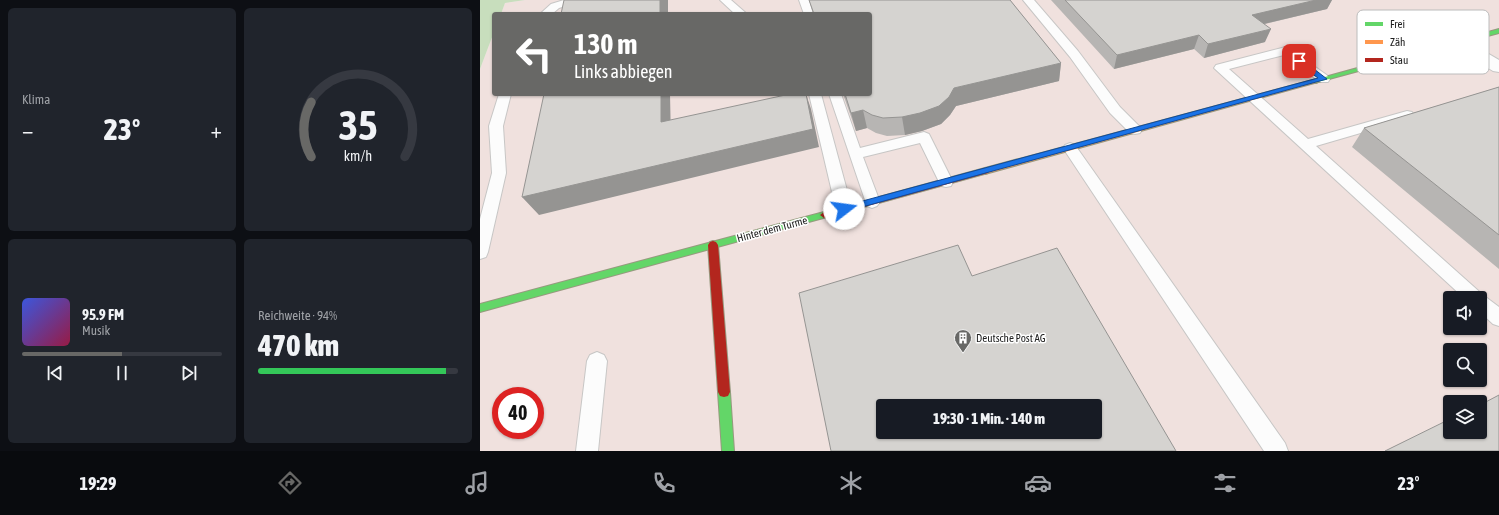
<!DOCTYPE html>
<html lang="de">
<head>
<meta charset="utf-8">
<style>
  body { margin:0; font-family:"Asap Condensed",sans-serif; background:#20242c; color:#f1f3f6; height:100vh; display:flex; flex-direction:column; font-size:15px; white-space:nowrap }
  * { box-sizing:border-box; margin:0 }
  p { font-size:13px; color:#9ea1a6 }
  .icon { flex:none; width:22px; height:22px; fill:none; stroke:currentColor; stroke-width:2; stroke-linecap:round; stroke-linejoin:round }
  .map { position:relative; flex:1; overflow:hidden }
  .side { display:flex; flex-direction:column; gap:8px; padding:8px; background:#0d0f14; width:480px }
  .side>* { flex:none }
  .guide { position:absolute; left:12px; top:12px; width:380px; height:84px; border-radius:4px; box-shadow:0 1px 3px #0004; background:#686866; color:#fff; overflow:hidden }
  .buttons { position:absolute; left:963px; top:291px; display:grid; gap:8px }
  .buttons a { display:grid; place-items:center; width:44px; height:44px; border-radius:4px; background:#171b24; box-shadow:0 1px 3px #0004; font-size:20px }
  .speed { position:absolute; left:12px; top:387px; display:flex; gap:8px; font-size:20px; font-weight:700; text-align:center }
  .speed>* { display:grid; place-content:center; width:52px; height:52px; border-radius:50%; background:#171b24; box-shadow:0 1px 3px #0004; line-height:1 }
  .speed .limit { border:6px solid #d22; background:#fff; color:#111 }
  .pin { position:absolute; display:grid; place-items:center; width:34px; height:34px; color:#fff; margin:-17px; border-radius:8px; box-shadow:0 2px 6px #0006 }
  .me { position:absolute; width:44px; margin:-22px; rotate:75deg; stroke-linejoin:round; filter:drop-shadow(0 0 3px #0008) }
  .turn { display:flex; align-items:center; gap:14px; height:84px; padding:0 16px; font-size:18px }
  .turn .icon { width:52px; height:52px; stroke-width:2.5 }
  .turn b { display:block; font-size:28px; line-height:34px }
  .big { font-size:30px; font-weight:800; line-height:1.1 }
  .side .widget { flex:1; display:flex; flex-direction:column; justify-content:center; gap:6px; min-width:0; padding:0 14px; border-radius:6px; background:#20242c }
  .side .dial { align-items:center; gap:0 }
  .dial svg { height:104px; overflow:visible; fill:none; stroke:#363941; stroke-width:7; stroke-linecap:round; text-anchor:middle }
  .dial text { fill:#f1f3f6; stroke:none }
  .song { display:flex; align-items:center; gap:12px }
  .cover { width:48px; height:48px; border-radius:6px; background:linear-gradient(135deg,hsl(230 70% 55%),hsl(340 70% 35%)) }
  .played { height:4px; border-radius:2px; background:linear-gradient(90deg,#686866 50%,#363941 50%) }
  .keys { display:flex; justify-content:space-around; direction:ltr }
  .heat { display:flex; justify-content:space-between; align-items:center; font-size:22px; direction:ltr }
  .charge { height:6px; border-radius:3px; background:linear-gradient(90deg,#34c759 94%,#363941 0) }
  .side .tiles { flex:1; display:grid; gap:8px; grid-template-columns:repeat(2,1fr) }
  .trip { position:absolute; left:396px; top:399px; width:226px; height:40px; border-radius:4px; background:#171b24; box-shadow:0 1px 3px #0004; font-weight:800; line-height:40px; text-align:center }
  .menu { display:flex; height:64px; justify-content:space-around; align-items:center; background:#090b0e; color:#9ea1a6 }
  .menu .icon { width:28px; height:28px }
  .menu .on { color:#686866 }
  .menu b { font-size:18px; color:#f1f3f6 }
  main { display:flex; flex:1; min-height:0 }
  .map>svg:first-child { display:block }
  .commercial { fill:#f0e1de; fill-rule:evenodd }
  .forest { fill:#c8debd }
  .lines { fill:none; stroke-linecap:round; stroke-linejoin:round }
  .lane-casing { stroke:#c7c6c5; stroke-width:2 }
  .street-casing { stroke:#c7c6c5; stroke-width:2 }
  .fast-casing { stroke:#97997f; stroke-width:2 }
  .slow-casing { stroke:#97997f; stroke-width:2 }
  .jam-casing { stroke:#97997f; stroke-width:2 }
  .lane { fill:#fcfcfc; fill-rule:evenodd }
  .street { fill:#fcfcfc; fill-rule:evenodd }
  .fast { fill:#63d668; fill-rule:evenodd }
  .slow { fill:#ff974d; fill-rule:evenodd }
  .jam { fill:#b3261e; fill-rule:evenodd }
  .wall { fill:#b7b5b3 }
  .shaded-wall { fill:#959492 }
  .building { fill:#d5d3d0; stroke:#959492; fill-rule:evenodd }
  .route { fill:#1a73e8; stroke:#114b97 }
  .labels { text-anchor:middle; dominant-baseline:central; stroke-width:3; stroke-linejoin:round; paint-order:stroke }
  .street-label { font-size:11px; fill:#202020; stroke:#fff }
  .poi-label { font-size:11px; fill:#202020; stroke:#fff; text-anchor:start }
  .key { fill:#fff; stroke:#bcbcbc; stroke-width:1 }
  .key-label { font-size:11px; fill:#202020 }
</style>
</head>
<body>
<main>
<section class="side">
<div class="tiles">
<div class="widget"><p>Klima</p>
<div class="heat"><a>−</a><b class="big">23°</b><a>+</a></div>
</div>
<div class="widget dial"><svg viewBox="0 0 100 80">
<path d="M14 69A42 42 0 1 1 86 69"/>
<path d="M14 69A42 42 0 0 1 14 27" stroke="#686866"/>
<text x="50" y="56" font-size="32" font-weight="700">35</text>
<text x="50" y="72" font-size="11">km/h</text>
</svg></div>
<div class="widget">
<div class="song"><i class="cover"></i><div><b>95.9 FM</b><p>Musik</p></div></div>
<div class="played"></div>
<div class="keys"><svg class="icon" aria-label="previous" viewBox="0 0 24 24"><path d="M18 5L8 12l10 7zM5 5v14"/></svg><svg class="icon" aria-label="pause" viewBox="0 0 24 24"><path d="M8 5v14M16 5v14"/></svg><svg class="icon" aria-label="next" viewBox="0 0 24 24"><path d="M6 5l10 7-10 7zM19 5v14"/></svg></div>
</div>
<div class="widget"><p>Reichweite · 94%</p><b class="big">470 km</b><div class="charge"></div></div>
</div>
</section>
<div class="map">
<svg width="1019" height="451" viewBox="0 0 1019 451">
  <rect width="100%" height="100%" fill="#eeede9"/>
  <!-- commercial -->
  <path class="commercial" d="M45 0H1019V451H0V69L14 32V94H390V14H21L25 3ZM970 298H1000V328H970ZM970 350H1000V380H970ZM21 396H55V430H21ZM970 402H1000V432H970ZM403 406H615V432H403Z"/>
  <!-- forest -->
  <path class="forest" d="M0 0H45L25 3 21 14H14V32L0 69Z"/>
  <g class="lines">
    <!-- lane casing -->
    <g class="lane-casing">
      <path id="lane" d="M84 0H100L99 2 79 8 72 14H60L71 4Z
        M240 0H251L267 14H255Z
        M319 0H329L334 14H324Z
        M543 0H554L598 51 640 107 660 127 662 130 660 133 655 134 650 133 630 113 590 57Z
        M806 47 810 49 848 76 850 79 848 82H840L804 55 749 69 828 139 927 111 932 112 934 115 932 118 836 146 1003 295 1019 307V326L1013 324 1000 312V298H984L734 68 736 65Z
        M19 94H31L23 126 26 173 8 252 6 257 0 259V219L12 173 9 126Z
        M329 94H341L372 209 370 213 364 215 358 213 356 209Z
        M349 94H361L380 148 444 132 449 134 473 182 471 186 466 187 461 186 440 143 383 157 400 202 397 206 392 208 387 206Z
        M590 143 595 145 805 443 808 451H784L585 151 583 148 585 145Z
        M117 352 124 355 127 361 118 451H96L107 361 110 355Z"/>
    </g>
    <!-- street casing -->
    <g class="street-casing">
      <path id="street" d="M977 37 983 39 1019 60V72L1013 71 971 45 969 42 971 39Z"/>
    </g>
    <!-- fast casing -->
    <g class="fast-casing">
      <path id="fast" d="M1019 29V33L838 82 836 83 832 81 834 80Z
        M344 212 348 215 347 217 0 312V304Z
        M244 387 248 388 250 392 254 451H242L238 392 240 388Z"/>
    </g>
    <!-- slow casing -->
    <g class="slow-casing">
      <path id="slow" d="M836 79 840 81 838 82 505 174 501 171 505 168Z"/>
    </g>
    <!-- jam casing -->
    <g class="jam-casing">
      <path id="jam" d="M505 168 508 169 509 171 508 173 344 218 340 215 344 212Z
        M233 241 236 242 238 245 250 392 248 396 244 397 240 396 238 392 228 245 230 242Z"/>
    </g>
    <!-- lane -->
    <use href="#lane" class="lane"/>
    <!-- street -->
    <use href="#street" class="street"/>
    <!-- fast -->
    <use href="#fast" class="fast"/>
    <!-- slow -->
    <use href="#slow" class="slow"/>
    <!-- jam -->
    <use href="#jam" class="jam"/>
  </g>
  <!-- wall -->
  <path class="wall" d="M329 0H530L581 63 579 81 476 106 470 115 461 124 442 131 425 135 407 136 396 133 387 128 376 131 363 94H390V14H333Z
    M571 0H852L847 9 785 24V42L724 58 714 49 634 69Z
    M1019 87V269L872 147 884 128Z"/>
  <!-- shaded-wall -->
  <path class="shaded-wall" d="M180 0H188V14H180Z
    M836 0H852L847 9 767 28 772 15Z
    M791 29 785 42 724 58 728 44Z
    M719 35 714 49 634 69 637 55Z
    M581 63 579 81 476 106 470 115 461 124 442 131 425 135 422 117 474 88Z
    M181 94H190L191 141 181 122Z
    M326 94 331 109 339 147 59 215 42 197Z
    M383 110 387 128 376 131 371 113Z"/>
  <!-- building -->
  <path class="building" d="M84 0H180V14H81Z
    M329 0H530L581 63 474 88 469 97 459 106 440 113 422 117 403 118 392 115 383 110 371 113 365 94H390V14H334Z
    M585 0H836L772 15 791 29 728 44 719 35 637 55Z
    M1019 87V235L884 128Z
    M64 94H181V122L310 94H326L333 129 42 197Z
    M478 245 492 276 577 248 696 451H351L319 293ZM403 406H615V432H403Z
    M1019 395V451H905L970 419V432H1000V405Z"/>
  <!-- route -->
  <path class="route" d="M816 59H821L847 79 364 212 359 209 364 206 838 78 816 62Z"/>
  <!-- icons -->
  <defs>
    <g id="building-pin" transform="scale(0.9)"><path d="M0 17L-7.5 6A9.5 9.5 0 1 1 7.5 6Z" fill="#686866" stroke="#fff"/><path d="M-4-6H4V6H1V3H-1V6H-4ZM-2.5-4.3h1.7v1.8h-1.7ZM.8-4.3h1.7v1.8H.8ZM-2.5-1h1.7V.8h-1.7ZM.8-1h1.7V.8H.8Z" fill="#fff"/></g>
  </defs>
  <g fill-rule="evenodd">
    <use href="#building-pin" x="483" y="338"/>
  </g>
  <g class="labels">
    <!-- street labels -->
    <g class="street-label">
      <text transform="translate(292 229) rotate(-15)">Hinter dem Turme</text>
    </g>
    <!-- poi labels -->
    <g class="poi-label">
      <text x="496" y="338">Deutsche Post AG</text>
    </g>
  </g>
  <!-- legend -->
  <rect x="877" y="10" width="132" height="64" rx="6" class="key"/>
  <rect x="885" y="22" width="18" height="4" fill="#63d668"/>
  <rect x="885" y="40" width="18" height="4" fill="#ff974d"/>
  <rect x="885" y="58" width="18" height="4" fill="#b3261e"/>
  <g class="key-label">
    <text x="910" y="28">Frei</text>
    <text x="910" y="46">Zäh</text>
    <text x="910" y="64">Stau</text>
  </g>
</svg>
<div class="buttons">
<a><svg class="icon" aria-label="sound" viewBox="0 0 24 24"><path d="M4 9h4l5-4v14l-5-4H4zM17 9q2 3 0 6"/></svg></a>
<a><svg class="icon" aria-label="search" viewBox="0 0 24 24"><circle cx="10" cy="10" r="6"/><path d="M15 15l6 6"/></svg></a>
<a><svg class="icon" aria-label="layers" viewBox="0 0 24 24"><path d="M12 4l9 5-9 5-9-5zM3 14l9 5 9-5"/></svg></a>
</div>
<div class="speed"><div class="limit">40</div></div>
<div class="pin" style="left:819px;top:61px;background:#d93025"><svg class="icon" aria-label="arrive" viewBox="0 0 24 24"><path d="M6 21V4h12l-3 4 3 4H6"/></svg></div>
<svg class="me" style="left:364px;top:209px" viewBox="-20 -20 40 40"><circle r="19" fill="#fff"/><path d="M0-13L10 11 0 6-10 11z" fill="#1a73e8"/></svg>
<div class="trip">19:30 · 1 Min. · 140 m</div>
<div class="guide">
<div class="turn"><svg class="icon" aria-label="left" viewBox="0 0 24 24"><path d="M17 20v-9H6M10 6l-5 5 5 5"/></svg><div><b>130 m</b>Links abbiegen</div></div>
</div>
</div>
</main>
<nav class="menu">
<b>19:29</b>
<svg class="icon on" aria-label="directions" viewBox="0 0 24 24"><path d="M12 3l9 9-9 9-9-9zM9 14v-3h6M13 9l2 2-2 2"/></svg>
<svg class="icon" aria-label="music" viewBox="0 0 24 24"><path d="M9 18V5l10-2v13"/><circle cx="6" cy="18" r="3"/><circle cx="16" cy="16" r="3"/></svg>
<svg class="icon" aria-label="phone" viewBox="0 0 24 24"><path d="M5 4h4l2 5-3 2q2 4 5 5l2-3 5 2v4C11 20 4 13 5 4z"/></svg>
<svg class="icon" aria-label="climate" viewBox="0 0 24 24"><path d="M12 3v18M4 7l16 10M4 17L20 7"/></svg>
<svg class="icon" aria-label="car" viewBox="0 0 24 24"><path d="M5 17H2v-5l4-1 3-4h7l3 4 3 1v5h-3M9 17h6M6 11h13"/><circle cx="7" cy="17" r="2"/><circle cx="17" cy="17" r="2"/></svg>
<svg class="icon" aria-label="filters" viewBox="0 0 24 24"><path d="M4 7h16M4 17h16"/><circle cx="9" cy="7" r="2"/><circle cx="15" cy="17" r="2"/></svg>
<b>23°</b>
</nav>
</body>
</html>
